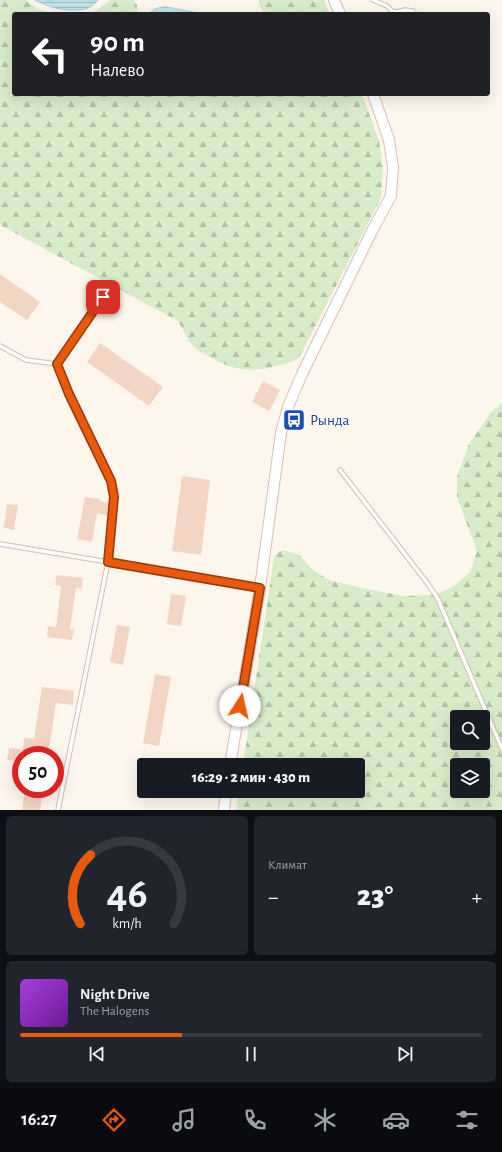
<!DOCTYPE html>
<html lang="ru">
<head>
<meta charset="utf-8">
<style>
  body { margin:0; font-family:"Alegreya Sans",sans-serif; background:#20242c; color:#f1f3f6; height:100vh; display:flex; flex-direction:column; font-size:15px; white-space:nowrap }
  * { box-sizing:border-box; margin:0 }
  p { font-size:13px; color:#9ea1a6 }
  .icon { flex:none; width:22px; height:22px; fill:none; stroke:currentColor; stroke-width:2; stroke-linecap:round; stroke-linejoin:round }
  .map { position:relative; height:810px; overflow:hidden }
  .sheet { display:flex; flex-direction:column; gap:6px; padding:6px; background:#0d0f14; flex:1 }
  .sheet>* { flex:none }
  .banner { position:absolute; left:12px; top:12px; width:478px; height:84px; border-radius:4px; box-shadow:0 4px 16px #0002; background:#202124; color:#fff; overflow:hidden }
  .fabs { position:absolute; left:450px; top:710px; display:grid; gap:8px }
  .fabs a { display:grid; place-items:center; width:40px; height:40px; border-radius:4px; background:#171b24; box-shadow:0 4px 16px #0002; font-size:20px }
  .speed { position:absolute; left:12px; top:746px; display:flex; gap:8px; font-size:20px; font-weight:700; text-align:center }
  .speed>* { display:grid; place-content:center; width:52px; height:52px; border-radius:50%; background:#171b24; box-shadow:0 4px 16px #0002; line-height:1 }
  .speed .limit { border:6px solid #d22; background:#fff; color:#111 }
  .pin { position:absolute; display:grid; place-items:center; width:34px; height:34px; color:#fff; margin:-17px; border-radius:8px; box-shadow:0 2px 6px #0006 }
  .me { position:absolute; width:44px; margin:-22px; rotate:10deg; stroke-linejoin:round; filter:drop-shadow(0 0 3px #0008) }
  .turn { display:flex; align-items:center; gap:14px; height:84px; padding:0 12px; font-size:18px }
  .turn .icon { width:52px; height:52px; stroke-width:2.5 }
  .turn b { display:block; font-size:28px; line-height:34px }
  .big { font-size:30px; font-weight:800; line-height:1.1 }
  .sheet .tile { flex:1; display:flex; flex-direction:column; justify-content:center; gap:6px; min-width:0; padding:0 14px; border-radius:6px; background:#20242c }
  .sheet .dial { align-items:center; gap:0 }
  .dial svg { height:104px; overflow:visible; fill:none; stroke:#363941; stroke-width:7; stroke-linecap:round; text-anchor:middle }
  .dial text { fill:#f1f3f6; stroke:none }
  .song { display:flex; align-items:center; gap:12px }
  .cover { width:48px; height:48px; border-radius:6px; background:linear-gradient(135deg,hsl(280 70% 55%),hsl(280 70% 35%)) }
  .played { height:4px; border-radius:2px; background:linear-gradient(90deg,#ea580c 35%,#363941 35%) }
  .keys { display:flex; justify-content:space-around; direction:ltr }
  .heat { display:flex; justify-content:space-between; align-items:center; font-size:22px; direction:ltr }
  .sheet .tiles { flex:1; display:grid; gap:6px; grid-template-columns:1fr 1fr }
  .tile:last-child { grid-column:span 2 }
  .trip { position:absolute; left:137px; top:758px; width:228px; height:40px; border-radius:4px; background:#171b24; box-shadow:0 4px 16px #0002; font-weight:800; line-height:40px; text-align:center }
  .menu { display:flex; height:64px; justify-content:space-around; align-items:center; background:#090b0e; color:#9ea1a6 }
  .menu .icon { width:28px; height:28px }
  .menu .on { color:#ea580c }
  .menu b { font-size:18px; color:#f1f3f6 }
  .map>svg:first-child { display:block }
  .forest { fill:url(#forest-firs); fill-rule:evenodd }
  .water { fill:url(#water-rules); stroke:#a5d3da }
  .building { fill:#f3d5c3 }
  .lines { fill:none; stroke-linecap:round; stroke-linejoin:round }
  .lane-casing { stroke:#d1beb0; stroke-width:5.5 }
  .secondary-casing { stroke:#d6c0b0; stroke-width:12 }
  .lane { stroke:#fff; stroke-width:3.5 }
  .secondary { stroke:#fff; stroke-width:10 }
  .route-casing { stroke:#983908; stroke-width:10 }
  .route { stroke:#ea580c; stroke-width:7 }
  .labels { text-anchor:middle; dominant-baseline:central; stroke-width:3; stroke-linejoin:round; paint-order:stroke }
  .transit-label { font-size:15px; fill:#164399; stroke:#fffaf3; text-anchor:start }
</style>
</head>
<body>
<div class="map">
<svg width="502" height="810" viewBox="0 0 502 810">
  <defs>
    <pattern id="forest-firs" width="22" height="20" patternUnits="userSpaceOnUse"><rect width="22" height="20" fill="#d8ecc9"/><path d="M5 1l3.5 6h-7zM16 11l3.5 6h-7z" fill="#b4c2a5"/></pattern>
    <pattern id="water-rules" width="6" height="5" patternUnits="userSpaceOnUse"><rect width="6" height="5" fill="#bfe3e8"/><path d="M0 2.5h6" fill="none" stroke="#a0bbbe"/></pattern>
  </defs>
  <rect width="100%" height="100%" fill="#fdf6ec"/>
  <!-- forest -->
  <path class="forest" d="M0 0H26C34 8 45 13 56 14H14V94H362L379 141 383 168 381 198 299 358C284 366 253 373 236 368 224 365 215 360 205 354 201 352 197 350 194 347 187 340 183 329 178 321L0 225Z
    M110 0H134L137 5 138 14H89L94 12Z
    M259 0H324L330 14H266C262 10 258 6 259 0Z
    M502 403V810H236L239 791H358V765H243L274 557 278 552 283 550 299 555 313 570 329 580 356 587 404 596 433 595 453 587 470 572 477 551 457 497V477L469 444 491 412ZM457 717H483V743H457ZM457 765H483V791H457Z"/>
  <!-- water -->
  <path class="water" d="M35 0H98C86 18 50 9 35 0Z
    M167 7 203 14H149C153 8 160 7 167 7Z"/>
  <!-- building -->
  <path class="building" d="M0 274 40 302 27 320 0 302Z
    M100 343 163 387 149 406 87 362Z
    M263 381 280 390 269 411 252 402Z
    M182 476 210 480 201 555 172 551Z
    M85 497 100 499V501L111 503 109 516 97 513 92 542 77 539Z
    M7 504 18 505 14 530 4 528Z
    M57 575 83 578 82 589 76 588 70 629H74L72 640 47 637 48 626 56 627 61 586 55 585Z
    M171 594 186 596 181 626 167 624Z
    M117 625 130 627 123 665 110 662Z
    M155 674 171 677 159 746 143 743Z
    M42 687 74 691 73 705 56 703 48 755H22L24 738 34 739Z
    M9 748 21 749V762L7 760Z
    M25 789H43L40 810H22Z"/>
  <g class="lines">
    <!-- lane casing -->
    <g class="lane-casing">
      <path id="lane" d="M373 0 387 6 392 11 397 12 405 10 413 11 415 14
        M0 346 26 360 57 364
        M340 470 428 584 438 599 502 749
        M0 544 108 562 259 588
        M58 810 108 562 115 497 111 481 69 394 57 364 103 297"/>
    </g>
    <!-- secondary casing -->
    <g class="secondary-casing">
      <path id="secondary" d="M334 0 340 14
        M230 765 260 588 281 433 288 407 302 374 373 229 391 196 393 168 389 140 373 94
        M224 810 226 791"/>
    </g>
    <!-- lane -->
    <use href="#lane" class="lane"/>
    <!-- secondary -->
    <use href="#secondary" class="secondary"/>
  </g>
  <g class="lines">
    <!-- route casing -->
    <g class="route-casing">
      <path id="route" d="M103 297 57 364 69 394 111 481 114 497 108 562 260 588 240 706"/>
    </g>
    <!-- route -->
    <use href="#route" class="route"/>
  </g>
  <!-- icons -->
  <defs>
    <g id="bus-square" transform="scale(1.15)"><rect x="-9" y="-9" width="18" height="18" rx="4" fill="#1a4fb4" stroke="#fffaf3"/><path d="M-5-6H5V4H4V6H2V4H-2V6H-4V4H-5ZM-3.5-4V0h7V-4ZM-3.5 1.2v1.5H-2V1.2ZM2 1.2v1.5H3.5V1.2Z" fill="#fff"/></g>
  </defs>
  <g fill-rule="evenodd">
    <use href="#bus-square" x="294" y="420"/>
  </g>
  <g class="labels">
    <!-- transit labels -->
    <g class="transit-label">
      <text x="310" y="420">Рында</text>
    </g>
  </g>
</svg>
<div class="fabs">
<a><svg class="icon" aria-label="search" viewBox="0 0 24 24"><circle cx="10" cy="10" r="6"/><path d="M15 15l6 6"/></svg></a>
<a><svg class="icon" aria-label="layers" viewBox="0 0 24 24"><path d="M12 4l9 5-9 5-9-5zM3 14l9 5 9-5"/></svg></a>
</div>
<div class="speed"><div class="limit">50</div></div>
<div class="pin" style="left:103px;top:297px;background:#d93025"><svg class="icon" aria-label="arrive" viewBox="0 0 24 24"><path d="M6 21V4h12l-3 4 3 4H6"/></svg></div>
<svg class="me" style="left:240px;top:706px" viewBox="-20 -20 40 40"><circle r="19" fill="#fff"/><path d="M0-13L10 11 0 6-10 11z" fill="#ea580c"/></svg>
<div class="trip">16:29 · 2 мин · 430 m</div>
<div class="banner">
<div class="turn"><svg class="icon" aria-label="left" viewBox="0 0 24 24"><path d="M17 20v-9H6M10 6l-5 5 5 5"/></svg><div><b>90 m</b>Налево</div></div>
</div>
</div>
<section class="sheet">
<div class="tiles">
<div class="tile dial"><svg viewBox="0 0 100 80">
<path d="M14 69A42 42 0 1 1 86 69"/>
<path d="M14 69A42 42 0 0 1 22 16" stroke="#ea580c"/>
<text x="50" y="56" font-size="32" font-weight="700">46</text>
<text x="50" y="72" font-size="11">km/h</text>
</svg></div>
<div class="tile"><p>Климат</p>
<div class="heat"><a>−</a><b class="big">23°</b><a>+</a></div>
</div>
<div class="tile">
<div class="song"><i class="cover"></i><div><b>Night Drive</b><p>The Halogens</p></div></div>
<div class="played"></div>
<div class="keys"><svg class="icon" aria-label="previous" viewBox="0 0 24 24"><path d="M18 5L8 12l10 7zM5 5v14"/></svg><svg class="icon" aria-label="pause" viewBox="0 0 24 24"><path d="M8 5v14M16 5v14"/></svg><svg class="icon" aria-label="next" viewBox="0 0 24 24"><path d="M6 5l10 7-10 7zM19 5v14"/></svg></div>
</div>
</div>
</section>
<nav class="menu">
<b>16:27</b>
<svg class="icon on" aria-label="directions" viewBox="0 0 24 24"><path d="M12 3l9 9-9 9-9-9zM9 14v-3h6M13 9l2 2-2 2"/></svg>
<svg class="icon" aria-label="music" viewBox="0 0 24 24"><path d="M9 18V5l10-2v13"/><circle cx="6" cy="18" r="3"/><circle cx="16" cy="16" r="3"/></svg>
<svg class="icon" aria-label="phone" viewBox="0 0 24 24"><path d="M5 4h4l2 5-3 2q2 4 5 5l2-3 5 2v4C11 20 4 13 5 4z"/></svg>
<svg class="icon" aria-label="climate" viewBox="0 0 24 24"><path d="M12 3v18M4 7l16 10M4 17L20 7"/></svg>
<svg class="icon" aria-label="car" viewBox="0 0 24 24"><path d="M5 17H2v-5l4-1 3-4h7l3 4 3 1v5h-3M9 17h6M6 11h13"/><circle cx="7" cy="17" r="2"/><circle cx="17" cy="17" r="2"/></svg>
<svg class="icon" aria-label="filters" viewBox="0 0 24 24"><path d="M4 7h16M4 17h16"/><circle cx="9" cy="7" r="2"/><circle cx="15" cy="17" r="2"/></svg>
</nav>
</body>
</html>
